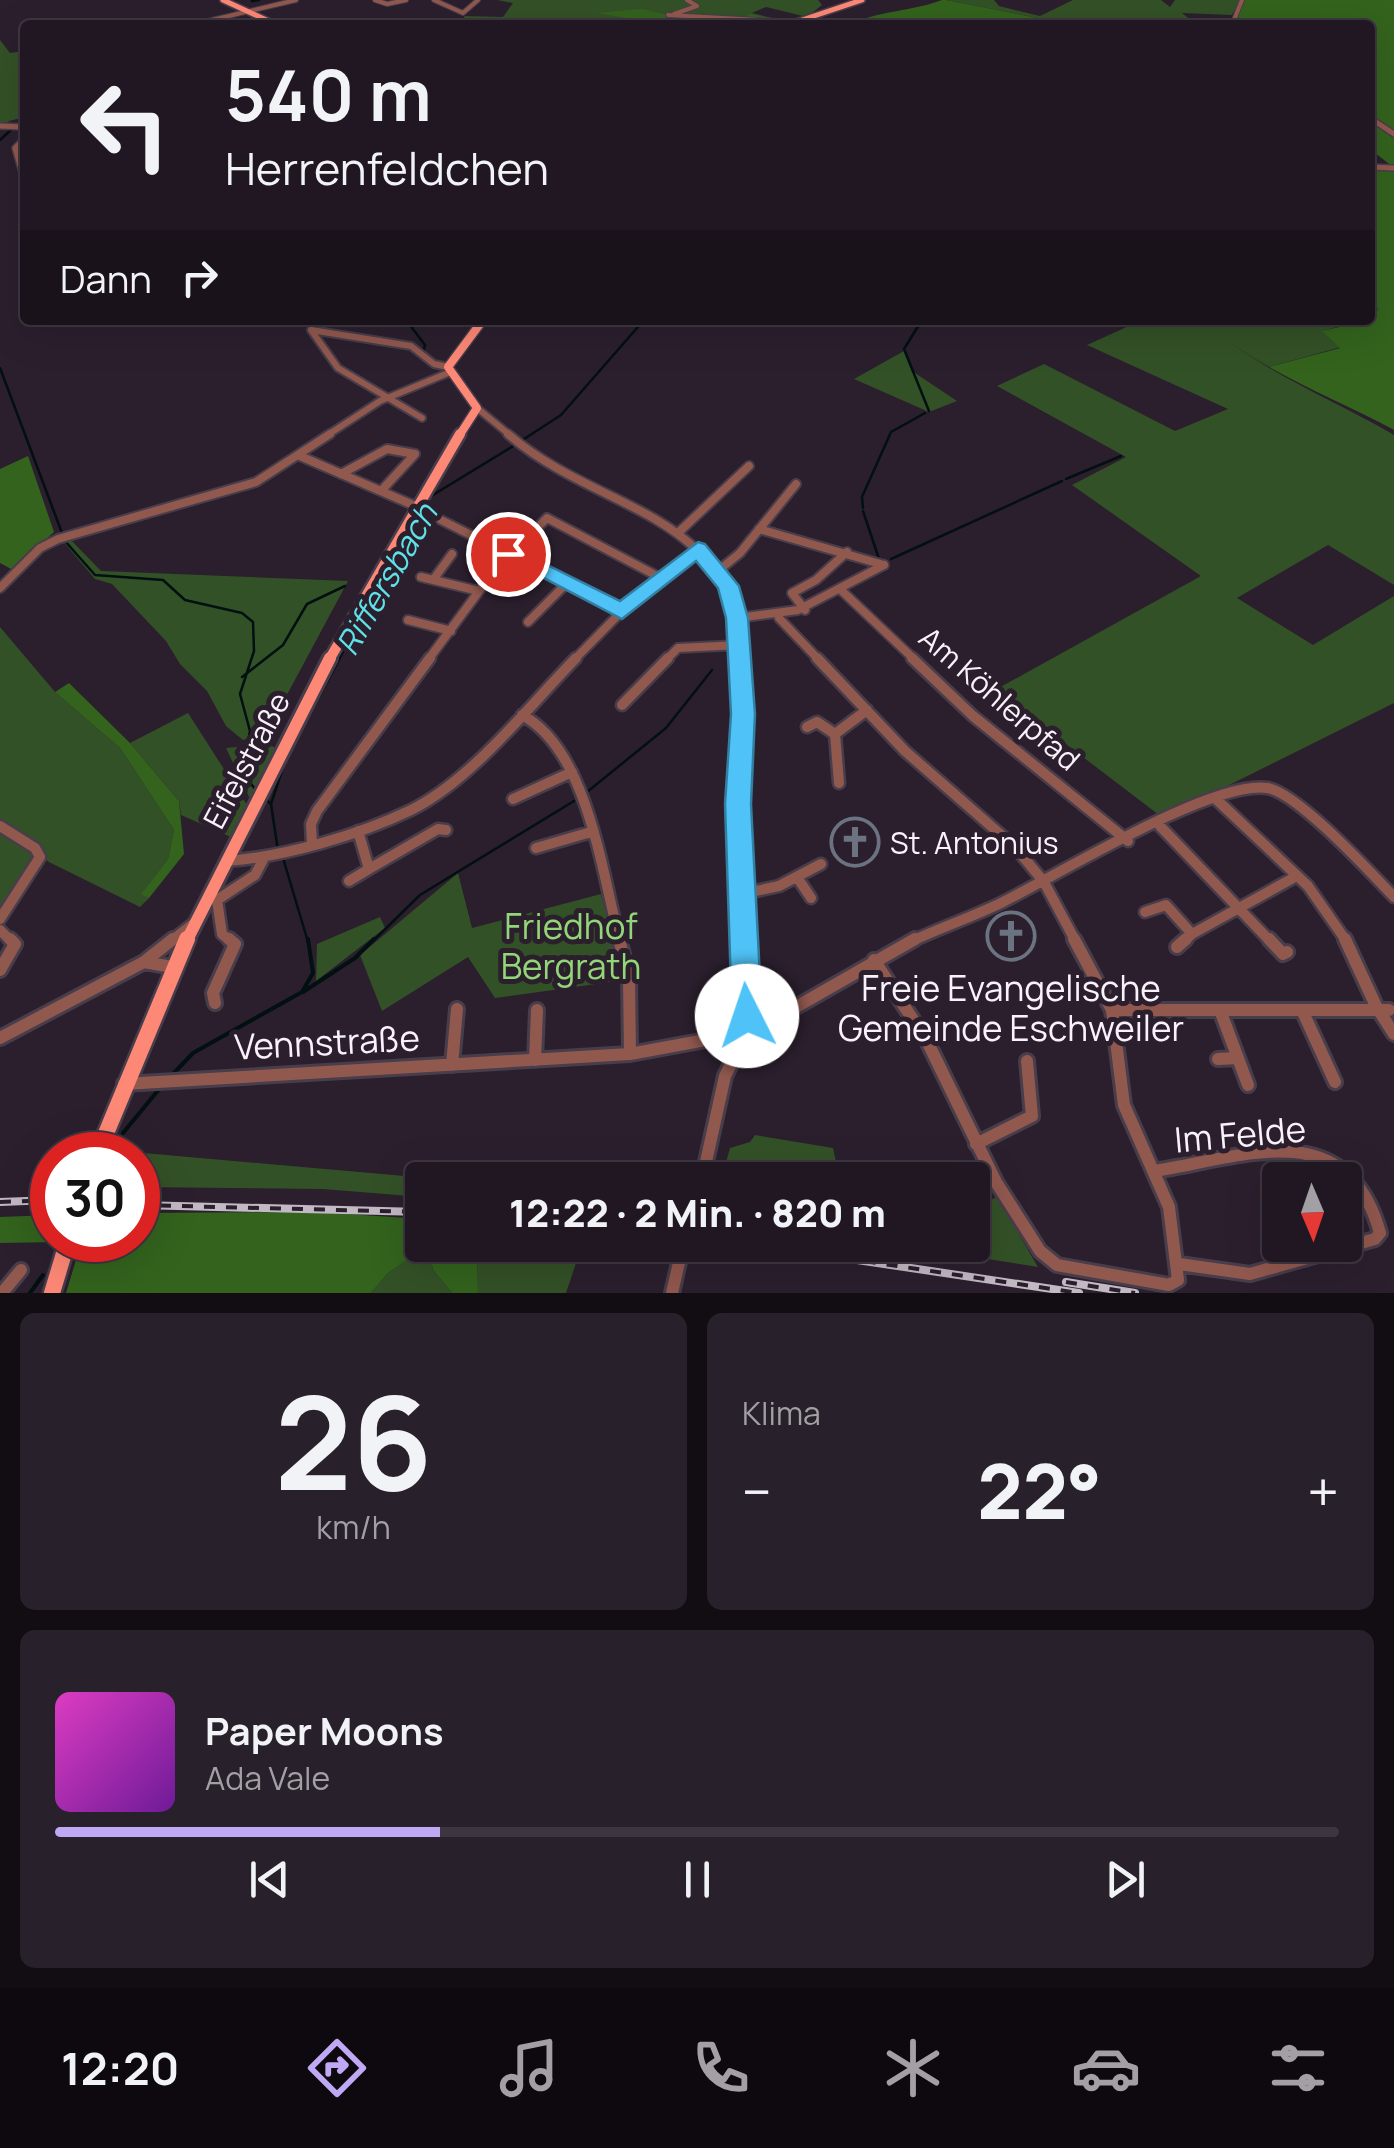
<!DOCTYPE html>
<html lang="de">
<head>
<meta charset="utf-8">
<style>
  body { margin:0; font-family:Manrope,sans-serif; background:#28202a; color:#f1f3f6; height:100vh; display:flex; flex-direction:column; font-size:38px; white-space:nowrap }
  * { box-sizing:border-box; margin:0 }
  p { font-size:32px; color:#a29fa5 }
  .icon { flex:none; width:55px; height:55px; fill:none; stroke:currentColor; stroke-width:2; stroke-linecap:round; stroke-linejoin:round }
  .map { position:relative; height:1293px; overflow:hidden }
  .sheet { display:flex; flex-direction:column; gap:20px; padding:20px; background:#120d13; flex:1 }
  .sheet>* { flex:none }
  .hud { position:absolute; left:20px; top:20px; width:1355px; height:305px; border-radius:10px; box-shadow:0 10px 40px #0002,0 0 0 2px #3d3640; background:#201722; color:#f1f3f6; overflow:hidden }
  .needle { width:65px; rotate:178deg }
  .tools { position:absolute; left:1262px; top:1162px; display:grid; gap:20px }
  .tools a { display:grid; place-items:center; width:100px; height:100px; border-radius:10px; background:#201722; box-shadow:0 10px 40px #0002,0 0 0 2px #3d3640; font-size:50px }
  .speed { position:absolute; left:30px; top:1132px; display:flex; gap:20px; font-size:50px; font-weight:700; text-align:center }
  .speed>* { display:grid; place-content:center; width:130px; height:130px; border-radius:50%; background:#201722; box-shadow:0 10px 40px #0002,0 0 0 2px #3d3640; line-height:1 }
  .speed .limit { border:15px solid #d22; background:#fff; color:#111 }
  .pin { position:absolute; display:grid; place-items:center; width:85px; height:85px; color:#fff; margin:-42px; border:5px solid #fff; border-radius:50%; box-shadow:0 2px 10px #0007 }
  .me { position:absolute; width:110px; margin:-55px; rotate:356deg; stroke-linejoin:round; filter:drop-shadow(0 0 8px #0008) }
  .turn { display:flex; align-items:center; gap:35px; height:210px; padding:0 40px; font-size:45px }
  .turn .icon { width:130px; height:130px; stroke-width:2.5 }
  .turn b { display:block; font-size:70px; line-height:85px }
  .then { display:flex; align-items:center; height:95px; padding:0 40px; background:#0003; gap:20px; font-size:38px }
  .big { font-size:75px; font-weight:800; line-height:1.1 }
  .sheet .widget { flex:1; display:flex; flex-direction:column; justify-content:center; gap:15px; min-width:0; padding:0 35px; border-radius:15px; background:#28202a }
  .sheet .dial { align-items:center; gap:0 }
  .dial b { font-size:130px; line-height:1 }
  .song { display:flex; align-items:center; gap:30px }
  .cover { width:120px; height:120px; border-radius:15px; background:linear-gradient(135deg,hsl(310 70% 55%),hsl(280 70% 35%)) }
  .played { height:10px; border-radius:5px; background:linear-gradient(90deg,#bfa8f4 30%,#3d3640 30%) }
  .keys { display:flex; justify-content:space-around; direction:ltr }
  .heat { display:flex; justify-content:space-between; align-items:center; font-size:55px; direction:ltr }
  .sheet .tiles { flex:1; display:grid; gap:20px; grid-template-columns:1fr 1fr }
  .widget:last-child { grid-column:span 2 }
  .trip { position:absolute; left:405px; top:1162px; width:585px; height:100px; border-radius:10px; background:#201722; box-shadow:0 10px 40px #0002,0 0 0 2px #3d3640; font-weight:800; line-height:100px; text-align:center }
  .tab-bar { display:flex; height:160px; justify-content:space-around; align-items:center; background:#0d090e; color:#a29fa5 }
  .tab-bar .icon { width:70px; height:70px }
  .tab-bar .selected { color:#bfa8f4 }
  .tab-bar b { font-size:45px; color:#f1f3f6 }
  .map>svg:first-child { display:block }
  .green { fill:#335127 }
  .forest { fill:#33631d }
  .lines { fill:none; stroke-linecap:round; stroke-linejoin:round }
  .stream-far1 { stroke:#021011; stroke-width:2.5 }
  .stream { stroke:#021011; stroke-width:4 }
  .minor-far5-casing { stroke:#483d4a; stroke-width:6 }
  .minor-far4-casing { stroke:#483d4a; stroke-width:8 }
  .minor-far3-casing { stroke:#483d4a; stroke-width:10 }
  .minor-far2-casing { stroke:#483d4a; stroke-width:12 }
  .minor-far1-casing { stroke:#483d4a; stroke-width:15 }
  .minor-casing { stroke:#483d4a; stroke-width:18 }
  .major-far4-casing { stroke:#483d4a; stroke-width:8 }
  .major-far3-casing { stroke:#483d4a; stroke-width:11 }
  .major-far2-casing { stroke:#483d4a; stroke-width:15 }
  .major-far1-casing { stroke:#483d4a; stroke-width:18 }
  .major-casing { stroke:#483d4a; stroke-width:21 }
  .minor-far5 { stroke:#91584e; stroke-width:4 }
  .minor-far4 { stroke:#91584e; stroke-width:5 }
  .minor-far3 { stroke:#91584e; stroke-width:6 }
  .minor-far2 { stroke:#91584e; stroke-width:8 }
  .minor-far1 { stroke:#91584e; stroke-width:10 }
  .minor { stroke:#91584e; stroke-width:12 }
  .major-far4 { stroke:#fe8876; stroke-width:5 }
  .major-far3 { stroke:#fe8876; stroke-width:8 }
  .major-far2 { stroke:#fe8876; stroke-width:10 }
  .major-far1 { stroke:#fe8876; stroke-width:12 }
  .major { stroke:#fe8876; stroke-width:16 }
  .rail-casing { stroke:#c2b9c4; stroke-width:8 }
  .rail { stroke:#2b1f2d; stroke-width:4; stroke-dasharray:11; stroke-linecap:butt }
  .route { fill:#4fc3f7; stroke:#337fa1; stroke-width:2.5 }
  .labels { text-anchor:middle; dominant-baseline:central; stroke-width:10; stroke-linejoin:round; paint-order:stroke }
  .street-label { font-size:30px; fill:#f9f2fb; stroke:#2b1f2d }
  .poi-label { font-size:30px; fill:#f9f2fb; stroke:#2b1f2d; text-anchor:start }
  .water-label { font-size:32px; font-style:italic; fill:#5ee1e7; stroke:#2b1f2d }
  .near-park-label { font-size:35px; fill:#93d678; stroke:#2b1f2d }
  .near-poi-label { font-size:35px; fill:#f9f2fb; stroke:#2b1f2d }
  .near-street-label { font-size:35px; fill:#f9f2fb; stroke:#2b1f2d }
</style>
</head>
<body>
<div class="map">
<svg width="1394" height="1293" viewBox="0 0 1394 1293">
  <rect width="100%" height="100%" fill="#2b1f2d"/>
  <!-- green -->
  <path class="green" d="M497 0H818L822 5 807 17 766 7 752 13 772 18 761 23 769 25H457L465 16 503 17 513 3Z
    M946 0H994L999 6 1040 16 1073 0H1161L1170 7 1175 0H1241L1232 15 1182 13 1197 25H1074Z
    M0 40 10 53 25 51V117L9 121 0 130Z
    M1142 320H1361L1323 331 1341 347 1269 367 1231 343C1282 380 1339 403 1394 435V585L1328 545 1237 598 1313 645 1394 596V703L1163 818 995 690 1201 576 1072 485 1126 457 997 386 1044 364 1175 431 1228 409 1087 345Z
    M904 351 912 371 957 401 929 412 854 379Z
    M70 539 101 571 348 581 267 732 243 740 226 726 207 691 180 664 166 641 112 584 95 579 62 540Z
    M0 627 55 692 120 748 174 830 168 859 142 893 149 898 140 907 49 862 0 824Z
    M188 713 247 805 231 837 181 815 179 801 130 743Z
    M269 744 275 748 250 799 226 748Z
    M0 829 36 858 0 913Z
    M458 873 472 928 601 894 625 980 495 998 468 957 382 1011 360 955Z
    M380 917 385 928 316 981 317 944Z
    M755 1135 833 1148 840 1180H721L730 1148 750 1142Z
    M110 1150 450 1180H460H422V1197L323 1189 138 1187V1155H109Z
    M997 1197 1038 1267 949 1253 951 1245H972L973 1208Z
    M428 1245 433 1270 452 1293H371L387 1274Z
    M477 1245H533L579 1254 566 1293H478Z"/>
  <!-- forest -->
  <path class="forest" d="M942 0H946L1074 25H848C880 10 910 12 942 0Z
    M1243 0H1394V430C1339 400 1281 379 1230 342L1269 367 1340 348 1322 331 1370 320 1378 309 1370 305V166L1393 167 1370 149V25H1233Z
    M643 9C672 16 722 31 750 14L778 20C721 37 653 22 596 13Z
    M28 456 54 532 13 570 0 563V469Z
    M69 683 130 743 179 801 184 854 149 898 141 894 168 859 174 830 120 748 55 692Z
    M316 1212 422 1219V1245H477L478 1293H452L433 1270 428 1245 387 1274 371 1293H66L82 1240H138V1213Z
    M52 1215V1240L57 1242 0 1243V1217Z"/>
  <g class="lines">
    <!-- stream-far1 -->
    <path class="stream-far1" d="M252 1 259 0
      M20 120 25 116
      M0 140 12 129
      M406 320 425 345 423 352
      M922 320 904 349 929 411
      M0 368 65 541 95 575 163 580 185 600 242 613 253 622 254 651 240 694 250 731 242 772 258 793
      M521 441 561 415 644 320
      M1066 479 1121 456
      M428 498 515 445
      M863 508 862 497 891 432 925 413
      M863 511 879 559
      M891 559 1062 481
      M242 677 283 645 307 604 345 586
      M587 792 666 728 712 670
      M264 798 271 804 278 851
      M271 804 284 764 384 574
      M283 858 308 942
      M372 942 420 895 574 801"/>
    <!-- stream -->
    <path class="stream" d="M303 992 355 958 374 939
      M172 1075 193 1053 302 992 313 973 308 939
      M123 1133 160 1088
      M30 1293 43 1275"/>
    <!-- minor-far5 casing -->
    <g class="minor-far5-casing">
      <path id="minor-far5" d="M375 0 387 4 406 0
        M434 0 463 13 478 0
        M674 14 697 6 687 0
        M668 15 794 22
        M191 25 296 0
        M1232 25 1242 0"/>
    </g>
    <!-- minor-far4 casing -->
    <g class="minor-far4-casing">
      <path id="minor-far4" d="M1370 118 1394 134
        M0 126 25 127
        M1370 167 1394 168
        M21 169 15 148 25 138"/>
    </g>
    <!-- minor-far3 casing -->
    <g class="minor-far3-casing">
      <path id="minor-far3" d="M311 330 411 346 434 364 448 367
        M311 330 338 368 422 418
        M477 408 511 436
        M326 436 380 401 448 373"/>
    </g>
    <!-- minor-far2 casing -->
    <g class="minor-far2-casing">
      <path id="minor-far2" d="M508 434C601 515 733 507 743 660
        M300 456 413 505
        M341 474 387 449 415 454 381 491
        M441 520 622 611
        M759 529 884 565
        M679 532 749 466
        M718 571 740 553 796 484
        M421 577 479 591
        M433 580 452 554
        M0 588 40 548 58 539 256 482 330 434
        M841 590 915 660
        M805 610 792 593 816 580 847 552
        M737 618 798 610 884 565
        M779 618 819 660
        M408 620 451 631
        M528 622 566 584
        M428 660 494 571 547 518 661 578
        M574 660 622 611 697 549
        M666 660 678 648 740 645"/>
    </g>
    <!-- minor-far1 casing -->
    <g class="minor-far1-casing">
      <path id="minor-far1" d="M817 658 905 751 1015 847 1044 882 1076 942
        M912 658 973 716 1128 841
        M622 705 668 658
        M522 715C588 750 602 874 620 942
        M807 727 817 722 835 734
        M839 783 835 734 867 710
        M513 799 572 772
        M1217 800 1308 886 1347 942
        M0 826 35 848 40 857 0 919
        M1160 826 1271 942
        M358 831 369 869 438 829 446 830
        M312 845 311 824 317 811 430 658
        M536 848 591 832
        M226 861C284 857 359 835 411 810 472 780 529 706 576 658
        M797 877 811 898
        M349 881 369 869
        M742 894 779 886 821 864
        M1145 912 1166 905 1192 934 1295 877
        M0 930 12 942
        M170 942 193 924
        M232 942 222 934 217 900 255 875 263 860
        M741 942 737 829 743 658
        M910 942C940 928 972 917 1001 903 1056 876 1212 780 1267 788 1297 792 1371 873 1394 897
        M1183 942 1192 934"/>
    </g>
    <!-- minor casing -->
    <g class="minor-casing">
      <path id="minor" d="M619 939 629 977 630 1054
        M741 939 747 1016
        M1269 939 1283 954 1287 952
        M1345 939 1376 1006 1394 1034
        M1177 947 1186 939
        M874 960 927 1041 996 1182 1040 1251 1057 1265 1169 1285 1178 1280 1169 1207 1124 1105 1112 1010 1074 939
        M144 962 172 967
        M0 970 15 944 10 939
        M215 1003 213 993 235 944 229 939
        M1112 1010H1389
        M1220 1010 1248 1085
        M1302 1010 1335 1082
        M737 1028a12 12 0 1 1 24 0a12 12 0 1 1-24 0Z
        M761 1027 915 939
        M0 1038 144 962 173 939
        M1218 1059 1238 1058
        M535 1060 537 1010
        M452 1065 457 1009
        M124 1084 630 1054 738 1034
        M976 1144 1032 1116 1027 1061
        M1154 1171C1244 1157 1347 1113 1380 1233L1375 1239 1250 1274 1179 1264
        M702 1180 725 1076 743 1040
        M2 1293 21 1270
        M672 1293 683 1245"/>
    </g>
    <!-- major-far4 casing -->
    <g class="major-far4-casing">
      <path id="major-far4" d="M223 0 277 25
        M787 25 862 0"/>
    </g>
    <!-- major-far3 casing -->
    <g class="major-far3-casing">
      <path id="major-far3" d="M459 436 477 408 448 367 483 320"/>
    </g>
    <!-- major-far2 casing -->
    <g class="major-far2-casing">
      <path id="major-far2" d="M329 660 460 434"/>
    </g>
    <!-- major-far1 casing -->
    <g class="major-far1-casing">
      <path id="major-far1" d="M186 942 330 658"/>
    </g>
    <!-- major casing -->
    <g class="major-casing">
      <path id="major" d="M97 1155 187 939
        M52 1293 68 1240"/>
    </g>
    <!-- minor-far5 -->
    <use href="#minor-far5" class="minor-far5"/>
    <!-- minor-far4 -->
    <use href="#minor-far4" class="minor-far4"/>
    <!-- minor-far3 -->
    <use href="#minor-far3" class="minor-far3"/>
    <!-- minor-far2 -->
    <use href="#minor-far2" class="minor-far2"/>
    <!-- minor-far1 -->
    <use href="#minor-far1" class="minor-far1"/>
    <!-- minor -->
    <use href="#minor" class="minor"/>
    <!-- major-far4 -->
    <use href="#major-far4" class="major-far4"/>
    <!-- major-far3 -->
    <use href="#major-far3" class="major-far3"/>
    <!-- major-far2 -->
    <use href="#major-far2" class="major-far2"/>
    <!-- major-far1 -->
    <use href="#major-far1" class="major-far1"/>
    <!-- major -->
    <use href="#major" class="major"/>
    <!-- rail casing -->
    <g class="rail-casing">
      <path id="rail" d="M0 1202 52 1200
        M138 1205 422 1212
        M756 1245 1079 1293
        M1066 1282 1135 1293"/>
    </g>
    <!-- rail -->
    <use href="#rail" class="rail"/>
  </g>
  <!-- route -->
  <path class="route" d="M698 542 705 544 739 586 748 618 755 714 751 804 762 1016 758 1026 747 1031 736 1026 732 1016 725 804 731 714 726 618 718 588 696 561 622 619 498 554 501 549H515L620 601Z"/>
  <!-- icons -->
  <defs>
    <g id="church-ring" transform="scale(2.5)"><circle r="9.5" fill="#2b1f2d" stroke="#6b7280" stroke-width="1.5"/><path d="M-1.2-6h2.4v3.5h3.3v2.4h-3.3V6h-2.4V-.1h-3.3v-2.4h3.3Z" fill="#6b7280"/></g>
  </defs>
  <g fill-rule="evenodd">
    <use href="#church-ring" x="855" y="842"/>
    <use href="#church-ring" x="1011" y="936"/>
  </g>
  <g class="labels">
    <!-- street labels -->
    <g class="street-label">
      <text transform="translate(1000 698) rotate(41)">Am Köhlerpfad</text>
      <text transform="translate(246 760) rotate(-62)">Eifelstraße</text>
    </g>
    <!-- poi labels -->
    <g class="poi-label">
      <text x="890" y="842">St. Antonius</text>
    </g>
    <!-- water labels -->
    <g class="water-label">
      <text transform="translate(386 579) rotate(-60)">Riffersbach</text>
    </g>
    <!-- near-park labels -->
    <g class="near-park-label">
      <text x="571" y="926">Friedhof<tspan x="571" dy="40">Bergrath</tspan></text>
    </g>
    <!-- near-poi labels -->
    <g class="near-poi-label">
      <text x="1011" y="988">Freie Evangelische<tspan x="1011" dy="40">Gemeinde Eschweiler</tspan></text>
    </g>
    <!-- near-street labels -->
    <g class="near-street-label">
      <text transform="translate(327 1042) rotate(-3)">Vennstraße</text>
      <text transform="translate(1240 1134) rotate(-5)">Im Felde</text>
    </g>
  </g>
</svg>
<div class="tools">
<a><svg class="needle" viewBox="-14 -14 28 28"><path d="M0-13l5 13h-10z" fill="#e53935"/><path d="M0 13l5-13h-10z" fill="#a29fa5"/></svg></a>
</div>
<div class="speed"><div class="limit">30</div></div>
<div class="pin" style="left:508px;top:554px;background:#d93025"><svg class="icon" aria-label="arrive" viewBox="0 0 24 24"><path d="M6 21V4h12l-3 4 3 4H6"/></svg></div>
<svg class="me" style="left:747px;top:1016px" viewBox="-20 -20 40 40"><circle r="19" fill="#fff"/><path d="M0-13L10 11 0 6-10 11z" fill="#4fc3f7"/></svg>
<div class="trip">12:22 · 2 Min. · 820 m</div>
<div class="hud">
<div class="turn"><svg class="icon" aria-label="left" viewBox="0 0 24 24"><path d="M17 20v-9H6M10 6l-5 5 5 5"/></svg><div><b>540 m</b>Herrenfeldchen</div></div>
<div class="then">Dann<svg class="icon" aria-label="right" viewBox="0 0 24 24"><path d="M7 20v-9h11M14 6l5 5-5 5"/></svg></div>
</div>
</div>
<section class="sheet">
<div class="tiles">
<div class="widget dial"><b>26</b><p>km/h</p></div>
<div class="widget"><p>Klima</p>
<div class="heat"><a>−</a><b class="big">22°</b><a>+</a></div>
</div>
<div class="widget">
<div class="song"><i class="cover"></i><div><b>Paper Moons</b><p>Ada Vale</p></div></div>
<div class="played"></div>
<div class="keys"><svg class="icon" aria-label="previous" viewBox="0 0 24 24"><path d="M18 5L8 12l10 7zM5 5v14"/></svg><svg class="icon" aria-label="pause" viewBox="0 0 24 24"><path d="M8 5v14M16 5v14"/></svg><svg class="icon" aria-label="next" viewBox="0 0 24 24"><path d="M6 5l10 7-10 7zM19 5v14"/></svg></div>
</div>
</div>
</section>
<nav class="tab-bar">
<b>12:20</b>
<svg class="icon selected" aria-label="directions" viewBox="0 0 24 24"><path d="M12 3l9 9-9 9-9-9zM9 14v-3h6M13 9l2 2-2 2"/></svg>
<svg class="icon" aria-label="music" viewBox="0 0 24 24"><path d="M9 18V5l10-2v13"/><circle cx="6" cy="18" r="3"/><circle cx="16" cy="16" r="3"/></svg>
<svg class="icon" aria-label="phone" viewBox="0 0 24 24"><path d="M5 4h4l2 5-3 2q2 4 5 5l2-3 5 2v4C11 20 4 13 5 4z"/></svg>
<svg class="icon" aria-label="climate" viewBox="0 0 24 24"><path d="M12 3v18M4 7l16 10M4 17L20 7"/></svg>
<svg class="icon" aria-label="car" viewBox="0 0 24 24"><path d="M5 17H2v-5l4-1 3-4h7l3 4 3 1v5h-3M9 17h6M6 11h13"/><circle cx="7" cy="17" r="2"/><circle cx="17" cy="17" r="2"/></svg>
<svg class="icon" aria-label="filters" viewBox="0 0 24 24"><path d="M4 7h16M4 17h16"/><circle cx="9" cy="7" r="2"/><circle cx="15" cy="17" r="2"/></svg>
</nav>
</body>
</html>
